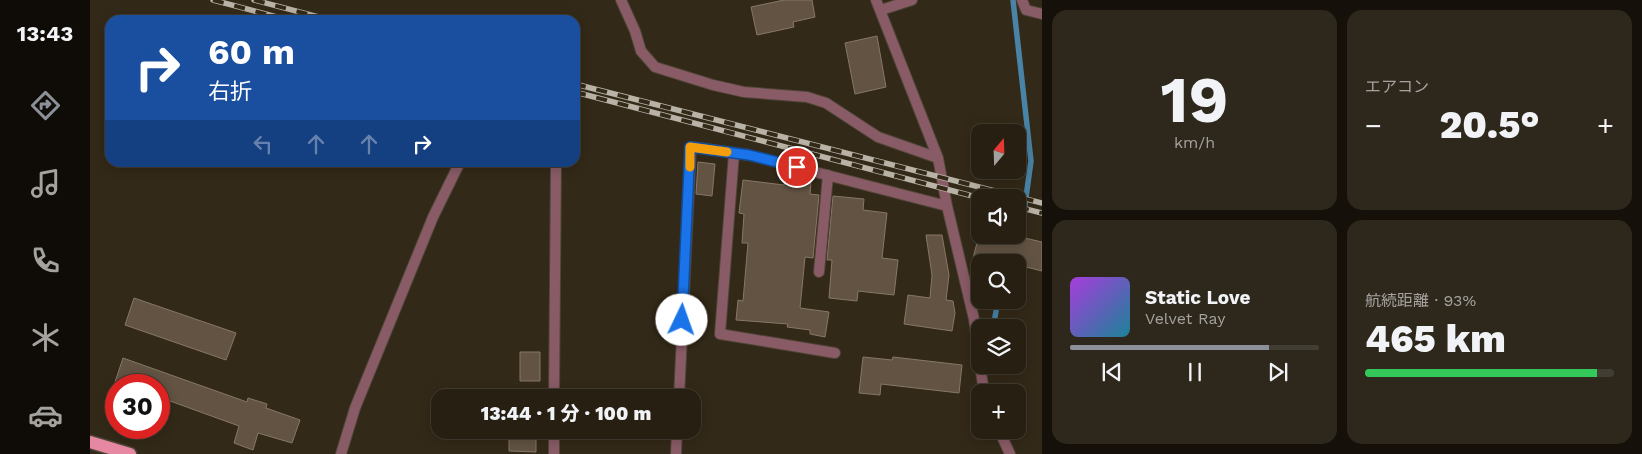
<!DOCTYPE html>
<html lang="ja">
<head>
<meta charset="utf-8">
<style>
  body { margin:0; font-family:"Work Sans","Noto Sans JP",sans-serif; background:#2e271b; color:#f1f3f6; height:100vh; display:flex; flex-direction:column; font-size:19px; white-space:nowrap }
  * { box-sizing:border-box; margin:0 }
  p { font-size:16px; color:#a4a29f }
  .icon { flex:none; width:28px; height:28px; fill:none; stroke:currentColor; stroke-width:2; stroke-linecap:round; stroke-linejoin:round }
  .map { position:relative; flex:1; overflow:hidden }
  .details { display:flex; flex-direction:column; gap:10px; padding:10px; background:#15110a; width:600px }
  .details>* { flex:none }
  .hud { position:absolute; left:15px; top:15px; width:475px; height:152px; border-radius:15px; box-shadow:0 2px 12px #0003,0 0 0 1px #423d32; background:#1a4fa0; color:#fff; overflow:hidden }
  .needle { width:32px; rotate:19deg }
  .controls { position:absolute; left:881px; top:124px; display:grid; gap:10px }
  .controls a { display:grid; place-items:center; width:55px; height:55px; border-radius:10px; background:#261f12; box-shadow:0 2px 12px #0003,0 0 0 1px #423d32; font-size:25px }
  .speed { position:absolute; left:15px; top:374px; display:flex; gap:10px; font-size:25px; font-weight:700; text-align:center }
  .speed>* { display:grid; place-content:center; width:65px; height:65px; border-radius:50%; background:#261f12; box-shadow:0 2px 12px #0003,0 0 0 1px #423d32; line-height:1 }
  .speed .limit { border:8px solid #d22; background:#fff; color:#111 }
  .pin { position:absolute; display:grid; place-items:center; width:42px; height:42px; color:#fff; margin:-21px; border:2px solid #fff; border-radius:50%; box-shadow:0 1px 5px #0007 }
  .me { position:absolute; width:55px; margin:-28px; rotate:3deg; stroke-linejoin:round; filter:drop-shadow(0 0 4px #0008) }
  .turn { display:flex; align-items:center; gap:18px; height:105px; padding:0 20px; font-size:22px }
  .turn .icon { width:65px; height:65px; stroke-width:2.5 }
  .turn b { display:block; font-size:35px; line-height:42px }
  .lanes { display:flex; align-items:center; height:48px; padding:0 20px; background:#0003; justify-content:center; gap:25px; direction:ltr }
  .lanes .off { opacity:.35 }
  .big { font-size:38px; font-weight:800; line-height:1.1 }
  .details .tile { flex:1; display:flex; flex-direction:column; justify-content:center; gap:8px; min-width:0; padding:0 18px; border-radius:15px; background:#2e271b }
  .details .dial { align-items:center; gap:0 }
  .dial b { font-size:65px; line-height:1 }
  .song { display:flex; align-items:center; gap:15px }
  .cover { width:60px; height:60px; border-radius:8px; background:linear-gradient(135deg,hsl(280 70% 55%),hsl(190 70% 35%)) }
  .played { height:5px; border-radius:2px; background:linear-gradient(90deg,#8c9099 80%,#423d32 80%) }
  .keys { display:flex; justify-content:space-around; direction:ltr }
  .heat { display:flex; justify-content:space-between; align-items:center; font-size:28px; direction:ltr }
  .charge { height:8px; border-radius:4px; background:linear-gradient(90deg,#34c759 93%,#423d32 0) }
  .details .tiles { flex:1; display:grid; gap:10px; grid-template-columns:repeat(2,1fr) }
  .trip { position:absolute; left:341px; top:389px; width:270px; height:50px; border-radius:15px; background:#261f12; box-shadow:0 2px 12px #0003,0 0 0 1px #423d32; font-weight:800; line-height:50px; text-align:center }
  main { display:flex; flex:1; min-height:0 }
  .tab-bar { display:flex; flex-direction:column; width:90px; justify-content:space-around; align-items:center; background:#0f0c07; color:#a4a29f }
  .tab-bar .icon { width:35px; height:35px }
  .tab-bar .active { color:#8c9099 }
  .tab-bar b { font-size:22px; color:#f1f3f6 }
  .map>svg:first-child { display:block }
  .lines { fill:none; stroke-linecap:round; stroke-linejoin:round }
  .stream { stroke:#4983a5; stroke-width:5.5 }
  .building { fill:#625343; stroke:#877766 }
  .minor-casing { stroke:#4e4535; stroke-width:12 }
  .primary-casing { stroke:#4e4535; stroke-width:15 }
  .minor { stroke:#895b67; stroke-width:10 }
  .primary { stroke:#e788a3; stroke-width:12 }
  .rail-casing { stroke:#b9b2a6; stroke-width:5.5 }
  .rail { stroke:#332918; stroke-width:4; stroke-dasharray:11; stroke-linecap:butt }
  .route-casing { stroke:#114b97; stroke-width:12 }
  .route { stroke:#1a73e8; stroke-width:9 }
  .slow { stroke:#f59e0b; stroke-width:9 }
</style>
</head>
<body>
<main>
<nav class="tab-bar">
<b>13:43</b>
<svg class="icon active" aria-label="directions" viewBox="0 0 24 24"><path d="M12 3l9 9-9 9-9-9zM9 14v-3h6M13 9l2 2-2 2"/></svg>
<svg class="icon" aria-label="music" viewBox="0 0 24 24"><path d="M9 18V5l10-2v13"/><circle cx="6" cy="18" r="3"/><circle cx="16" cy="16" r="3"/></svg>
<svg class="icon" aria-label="phone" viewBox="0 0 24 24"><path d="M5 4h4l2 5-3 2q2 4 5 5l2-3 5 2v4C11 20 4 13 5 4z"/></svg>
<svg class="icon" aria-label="climate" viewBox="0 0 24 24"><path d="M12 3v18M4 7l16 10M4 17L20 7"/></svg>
<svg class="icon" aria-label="car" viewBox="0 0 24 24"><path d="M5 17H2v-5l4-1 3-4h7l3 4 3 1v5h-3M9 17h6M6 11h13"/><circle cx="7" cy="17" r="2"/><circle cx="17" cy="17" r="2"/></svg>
</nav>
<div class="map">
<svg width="952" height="454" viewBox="0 0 952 454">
  <rect width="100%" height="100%" fill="#332918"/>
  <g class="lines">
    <!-- stream -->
    <path class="stream" d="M923 0 941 161 932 226 928 234
      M905 317 908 300"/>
  </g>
  <!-- building -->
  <path class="building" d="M694 0H722L725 17 703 22 704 27 667 35 661 7Z
    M787 36 796 87 765 94 755 43Z
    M608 162 625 164 622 196 606 194Z
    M653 180 694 185 695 180 721 183 720 194 729 195 723 258 715 257 710 308 739 312 735 337 720 334V330L697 327 698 324 646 320 648 300 653 301 658 243H652L654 214 649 213Z
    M743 196 774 199 773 210 797 213 792 258 808 260 804 295 768 291 767 301 739 298 742 260H737Z
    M836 235H852L859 275 856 300 863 301 865 313 862 331 814 324 818 295 840 298 842 275Z
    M889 235H922L952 242V271L928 265V262H882Z
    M44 298 146 333 136 360 35 325Z
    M430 352H450V381H430Z
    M773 357 802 360 803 357 872 365 869 393 791 384 790 395 769 393Z
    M33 358 157 402 158 398 177 404 176 408 210 420 202 443 168 433 163 450 144 443 149 426 69 397V385H24Z
    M419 430H446V452L419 451Z"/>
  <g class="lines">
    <!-- minor casing -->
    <g class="minor-casing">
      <path id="minor" d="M531 0 545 31 551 51 565 67 623 85 654 92 717 97 736 103 788 137 848 158
        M786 0 848 158 857 206 884 319 890 364
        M932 0 936 10 952 14
        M791 10 822 0
        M644 153 630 334 745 353
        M729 272 738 175
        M890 365 894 392
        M464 398 466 162
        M589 398 601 147 659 155 857 206
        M909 430 920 454
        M251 454 265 408 343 217 370 162
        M464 454V430
        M586 454 587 430"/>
    </g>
    <!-- primary casing -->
    <g class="primary-casing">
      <path id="primary" d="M0 442 40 454"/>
    </g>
    <!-- minor -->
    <use href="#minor" class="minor"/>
    <!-- primary -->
    <use href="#primary" class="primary"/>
    <!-- rail casing -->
    <g class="rail-casing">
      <path id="rail" d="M123 0 198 20
        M164 0 240 20
        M485 84 952 203
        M485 92 890 198
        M928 207 952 213"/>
    </g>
    <!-- rail -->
    <use href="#rail" class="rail"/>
  </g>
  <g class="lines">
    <!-- route casing -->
    <g class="route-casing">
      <path id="route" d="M592 320 600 147 659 155 707 167"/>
    </g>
    <!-- route -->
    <use href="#route" class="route"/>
    <!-- slow -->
    <path class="slow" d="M600 167V147L637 152"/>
  </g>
</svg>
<div class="controls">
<a><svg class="needle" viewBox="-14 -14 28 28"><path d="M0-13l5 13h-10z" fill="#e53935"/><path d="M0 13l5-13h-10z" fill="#a4a29f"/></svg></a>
<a><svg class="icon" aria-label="sound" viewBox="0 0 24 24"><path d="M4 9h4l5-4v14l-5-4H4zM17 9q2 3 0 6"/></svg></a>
<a><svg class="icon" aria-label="search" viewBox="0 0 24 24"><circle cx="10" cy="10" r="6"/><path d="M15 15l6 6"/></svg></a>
<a><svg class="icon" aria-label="layers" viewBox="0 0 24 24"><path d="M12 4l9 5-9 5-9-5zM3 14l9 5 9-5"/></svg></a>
<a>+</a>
</div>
<div class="speed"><div class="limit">30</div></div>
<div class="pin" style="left:707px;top:167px;background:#d93025"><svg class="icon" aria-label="arrive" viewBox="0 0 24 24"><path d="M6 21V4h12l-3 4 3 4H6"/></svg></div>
<svg class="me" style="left:592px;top:320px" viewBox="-20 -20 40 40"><circle r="19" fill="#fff"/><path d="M0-13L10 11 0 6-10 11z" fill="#1a73e8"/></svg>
<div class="trip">13:44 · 1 分 · 100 m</div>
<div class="hud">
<div class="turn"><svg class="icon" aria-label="right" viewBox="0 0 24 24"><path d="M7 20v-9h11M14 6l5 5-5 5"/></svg><div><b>60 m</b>右折</div></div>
<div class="lanes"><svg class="icon off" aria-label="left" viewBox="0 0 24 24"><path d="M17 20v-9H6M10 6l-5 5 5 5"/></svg><svg class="icon off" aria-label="ahead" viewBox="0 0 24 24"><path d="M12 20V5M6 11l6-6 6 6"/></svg><svg class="icon off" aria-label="ahead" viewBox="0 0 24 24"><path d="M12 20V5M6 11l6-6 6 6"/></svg><svg class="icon" aria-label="right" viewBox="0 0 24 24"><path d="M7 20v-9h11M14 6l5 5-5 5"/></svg></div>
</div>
</div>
<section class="details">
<div class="tiles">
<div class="tile dial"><b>19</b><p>km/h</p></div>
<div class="tile"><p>エアコン</p>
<div class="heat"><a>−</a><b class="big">20.5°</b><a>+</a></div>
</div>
<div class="tile">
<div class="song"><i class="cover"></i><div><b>Static Love</b><p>Velvet Ray</p></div></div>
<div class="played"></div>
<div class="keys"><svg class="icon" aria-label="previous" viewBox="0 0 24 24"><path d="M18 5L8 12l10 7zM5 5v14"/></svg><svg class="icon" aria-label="pause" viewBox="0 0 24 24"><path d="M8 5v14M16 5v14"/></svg><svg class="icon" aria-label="next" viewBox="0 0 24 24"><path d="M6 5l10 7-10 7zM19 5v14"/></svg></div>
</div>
<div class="tile"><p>航続距離 · 93%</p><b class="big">465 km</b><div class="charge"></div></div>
</div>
</section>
</main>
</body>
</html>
